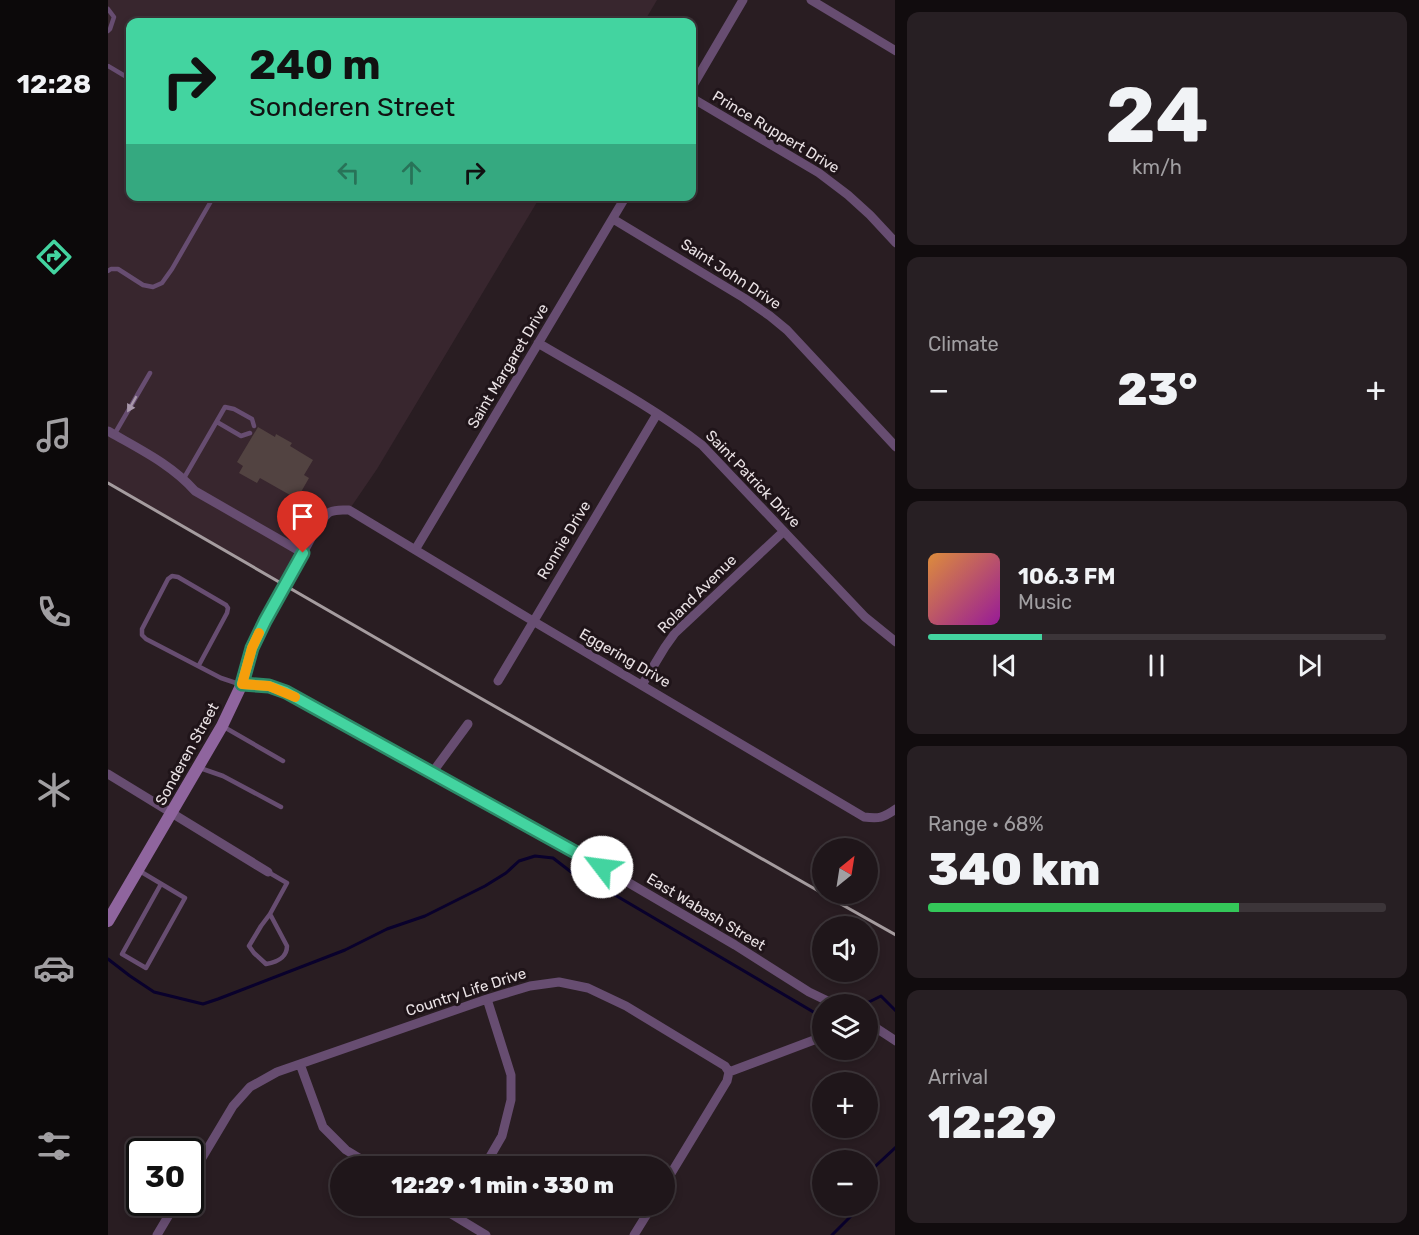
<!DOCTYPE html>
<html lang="en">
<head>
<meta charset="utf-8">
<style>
  body { margin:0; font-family:Rubik,sans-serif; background:#271f23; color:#f1f3f6; height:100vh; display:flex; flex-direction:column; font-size:22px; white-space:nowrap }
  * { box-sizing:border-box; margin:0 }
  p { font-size:20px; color:#a19fa2 }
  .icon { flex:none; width:33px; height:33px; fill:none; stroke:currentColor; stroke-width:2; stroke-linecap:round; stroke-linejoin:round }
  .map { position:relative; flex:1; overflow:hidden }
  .panel { display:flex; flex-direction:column; gap:12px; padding:12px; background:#110c0e; width:524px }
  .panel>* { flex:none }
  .guide { position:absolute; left:18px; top:18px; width:570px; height:183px; border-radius:12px; box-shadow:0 3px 9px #0003,0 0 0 2px #3c3539; background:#43d4a0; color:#111; overflow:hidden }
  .needle { width:39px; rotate:30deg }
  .tools { position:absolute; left:704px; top:838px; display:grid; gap:12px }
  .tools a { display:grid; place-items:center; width:66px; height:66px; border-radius:50%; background:#1f161a; box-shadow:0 3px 9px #0003,0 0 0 2px #3c3539; font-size:30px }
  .speed { position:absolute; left:18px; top:1138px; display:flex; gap:12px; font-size:30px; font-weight:700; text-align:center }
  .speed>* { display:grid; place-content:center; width:78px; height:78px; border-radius:50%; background:#1f161a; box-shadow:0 3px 9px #0003,0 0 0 2px #3c3539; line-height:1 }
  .speed .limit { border:3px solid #111; border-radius:9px; background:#fff; color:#111 }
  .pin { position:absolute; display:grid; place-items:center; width:51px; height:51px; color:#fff; margin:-62px -26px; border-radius:50% 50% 50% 0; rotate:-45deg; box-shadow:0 0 6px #0007 }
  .pin .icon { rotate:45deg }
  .me { position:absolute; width:66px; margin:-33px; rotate:300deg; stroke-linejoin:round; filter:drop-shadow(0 0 4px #0008) }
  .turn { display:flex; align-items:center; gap:21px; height:126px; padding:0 24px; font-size:27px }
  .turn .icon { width:78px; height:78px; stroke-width:2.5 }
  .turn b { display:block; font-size:42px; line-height:51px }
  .lanes { display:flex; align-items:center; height:57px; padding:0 24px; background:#0003; justify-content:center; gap:30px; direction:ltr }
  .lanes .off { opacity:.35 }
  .big { font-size:45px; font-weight:800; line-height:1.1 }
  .panel .widget { flex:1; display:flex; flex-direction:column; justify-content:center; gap:9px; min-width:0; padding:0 21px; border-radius:12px; background:#271f23 }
  .panel .dial { align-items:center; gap:0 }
  .dial b { font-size:78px; line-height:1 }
  .song { display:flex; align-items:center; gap:18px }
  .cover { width:72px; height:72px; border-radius:9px; background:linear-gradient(135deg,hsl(30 70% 55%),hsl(300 70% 35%)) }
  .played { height:6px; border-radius:3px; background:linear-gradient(90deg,#43d4a0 25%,#3c3539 25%) }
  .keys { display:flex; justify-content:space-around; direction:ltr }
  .heat { display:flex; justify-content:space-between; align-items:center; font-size:33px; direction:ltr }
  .charge { height:9px; border-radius:4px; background:linear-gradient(90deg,#34c759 68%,#3c3539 0) }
  .trip { position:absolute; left:222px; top:1156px; width:345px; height:60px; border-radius:30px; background:#1f161a; box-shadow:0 3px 9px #0003,0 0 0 2px #3c3539; font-weight:800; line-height:60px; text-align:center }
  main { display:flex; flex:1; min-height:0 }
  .tab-bar { display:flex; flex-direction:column; width:108px; justify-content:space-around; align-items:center; background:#0c090a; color:#a19fa2 }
  .tab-bar .icon { width:42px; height:42px }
  .tab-bar .current { color:#43d4a0 }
  .tab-bar b { font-size:27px; color:#f1f3f6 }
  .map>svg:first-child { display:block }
  .built { fill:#38262e }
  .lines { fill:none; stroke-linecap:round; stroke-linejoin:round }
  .stream { stroke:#09012c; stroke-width:3 }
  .building { fill:#524341 }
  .lane { stroke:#674d71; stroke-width:4.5 }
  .street { stroke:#674d71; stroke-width:9 }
  .secondary { stroke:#8f659e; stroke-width:12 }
  .rail { stroke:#a59c9f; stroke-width:3 }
  .oneway { fill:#a897aa }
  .route-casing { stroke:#2c8a68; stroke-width:15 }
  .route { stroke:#43d4a0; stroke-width:10 }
  .slow { stroke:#f59e0b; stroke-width:10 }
  .labels { text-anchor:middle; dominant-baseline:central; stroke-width:6; stroke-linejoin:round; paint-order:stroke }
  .street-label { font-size:15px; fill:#e9e1e4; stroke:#1f1419 }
</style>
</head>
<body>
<main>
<nav class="tab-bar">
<b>12:28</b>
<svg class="icon current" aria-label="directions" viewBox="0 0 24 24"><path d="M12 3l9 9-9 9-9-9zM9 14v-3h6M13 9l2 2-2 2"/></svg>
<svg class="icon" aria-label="music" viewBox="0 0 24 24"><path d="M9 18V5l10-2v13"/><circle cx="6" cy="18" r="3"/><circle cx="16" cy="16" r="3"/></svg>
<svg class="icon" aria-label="phone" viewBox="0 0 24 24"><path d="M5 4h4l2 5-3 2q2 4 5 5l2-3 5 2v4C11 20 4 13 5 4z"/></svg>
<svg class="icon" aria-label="climate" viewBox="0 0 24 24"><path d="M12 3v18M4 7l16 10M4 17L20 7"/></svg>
<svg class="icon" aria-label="car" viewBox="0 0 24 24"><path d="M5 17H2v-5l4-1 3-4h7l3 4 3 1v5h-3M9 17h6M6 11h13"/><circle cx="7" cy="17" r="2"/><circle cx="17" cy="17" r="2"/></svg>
<svg class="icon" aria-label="filters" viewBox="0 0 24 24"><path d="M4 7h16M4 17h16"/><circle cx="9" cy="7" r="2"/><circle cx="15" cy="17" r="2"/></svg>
</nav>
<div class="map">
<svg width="788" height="1235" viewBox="0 0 788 1235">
  <rect width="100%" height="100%" fill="#291d22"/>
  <!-- built -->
  <path class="built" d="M0 0H549L536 22H22V196L432 197 269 469 241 510 222 512 176 585 0 483Z"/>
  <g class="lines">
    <!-- stream -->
    <path class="stream" d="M0 959 22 976 46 992 95 1004 110 999 237 950 279 929 317 916 377 886 398 873 411 861 427 856 445 858 467 875 490 885 714 1017
      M755 1005 773 996 788 1011
      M759 1174 788 1147
      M724 1235 744 1215 747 1206"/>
  </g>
  <!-- building -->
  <path class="building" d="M150 427 167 437 168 434 184 443 182 446 205 460 196 475 201 478 189 499 152 478 149 483 131 473 135 466 129 462Z"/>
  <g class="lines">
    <!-- lane -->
    <path class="lane" d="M0 9 6 17 2 29 0 31
      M0 66 22 79
      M0 271 3 269H10L35 285 45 287 54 283 64 269 106 196
      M109 422 133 436 142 433
      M6 435 42 373
      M76 478 117 407 126 409 144 419 146 426
      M91 665 119 613 120 608 118 605 70 577 64 576 60 579 34 629V635L38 639 113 678 131 684
      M116 727 175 761
      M92 768 115 776 173 807
      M30 870 77 898 38 968 14 954 53 884
      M160 872 179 883 162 914 179 946C179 958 169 962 158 964L146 953 141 946 153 926 162 914"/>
    <!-- street -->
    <path class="street" d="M703 0 788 51
      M584 87 635 0
      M584 98 711 173 740 195 762 215 788 243
      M505 219 636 298 662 316 679 330 788 447
      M430 343C486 376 543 406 594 445L757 617 788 642
      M0 431C31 449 63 464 87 491L195 553C201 543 212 518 222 512 228 509 235 510 241 510L425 621 756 817C771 819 775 818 788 809
      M307 550 518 196
      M390 681 549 414
      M133 684 161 686 178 692 475 856 627 945 701 992 728 1005
      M534 685 557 647 567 633 675 532
      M324 773 360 724
      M0 774 160 872
      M759 1022 788 1041
      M192 1064 215 1127 238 1150 266 1167
      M621 1072 714 1037
      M376 1167 394 1136 403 1100V1075L379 999
      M82 1178 125 1106 142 1087 169 1072 379 999 422 986 451 982 480 988 518 1006 617 1066 621 1072
      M556 1185 619 1081 621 1072
      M330 1206 378 1235
      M49 1235 68 1203
      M526 1235 544 1206"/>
    <!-- secondary -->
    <path class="secondary" d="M0 921 114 726 132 688 144 648 157 621 195 553"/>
    <!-- rail -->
    <path class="rail" d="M0 483 346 683 714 893
      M715 894 788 935"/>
  </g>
  <!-- one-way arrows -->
  <defs><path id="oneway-solid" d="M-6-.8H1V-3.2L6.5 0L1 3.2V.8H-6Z" transform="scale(1.5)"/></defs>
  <use class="oneway" href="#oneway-solid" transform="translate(24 404) rotate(120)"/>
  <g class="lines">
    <!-- route casing -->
    <g class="route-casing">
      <path id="route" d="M195 553 157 621 144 648 134 684 161 686 178 692 494 867"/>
    </g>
    <!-- route -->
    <use href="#route" class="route"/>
    <!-- slow -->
    <path class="slow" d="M151 633 144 648 134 684 161 686 187 697"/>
  </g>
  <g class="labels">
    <!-- street labels -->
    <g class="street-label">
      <text transform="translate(668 132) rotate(31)">Prince Ruppert Drive</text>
      <text transform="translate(623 274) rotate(33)">Saint John Drive</text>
      <text transform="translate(400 366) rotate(-59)">Saint Margaret Drive</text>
      <text transform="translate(645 479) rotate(46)">Saint Patrick Drive</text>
      <text transform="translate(456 540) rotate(-59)">Ronnie Drive</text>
      <text transform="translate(589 594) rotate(-45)">Roland Avenue</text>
      <text transform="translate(517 658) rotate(30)">Eggering Drive</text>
      <text transform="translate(79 754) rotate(-61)">Sonderen Street</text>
      <text transform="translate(598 912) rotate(31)">East Wabash Street</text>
      <text transform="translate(358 992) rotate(-18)">Country Life Drive</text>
    </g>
  </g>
</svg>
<div class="tools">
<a><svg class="needle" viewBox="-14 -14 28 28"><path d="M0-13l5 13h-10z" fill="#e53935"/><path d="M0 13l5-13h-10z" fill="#a19fa2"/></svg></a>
<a><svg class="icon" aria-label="sound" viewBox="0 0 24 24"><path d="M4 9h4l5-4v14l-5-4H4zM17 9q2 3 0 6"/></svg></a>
<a><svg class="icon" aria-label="layers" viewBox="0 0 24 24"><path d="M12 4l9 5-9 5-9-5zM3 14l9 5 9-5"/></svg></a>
<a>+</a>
<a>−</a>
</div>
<div class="speed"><div class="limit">30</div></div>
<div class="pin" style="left:195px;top:553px;background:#d93025"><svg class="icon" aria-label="arrive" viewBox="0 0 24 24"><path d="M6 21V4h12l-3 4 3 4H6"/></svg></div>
<svg class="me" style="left:494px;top:867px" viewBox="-20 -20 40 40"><circle r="19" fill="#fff"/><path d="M0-13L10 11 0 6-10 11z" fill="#43d4a0"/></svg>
<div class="trip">12:29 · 1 min · 330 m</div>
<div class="guide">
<div class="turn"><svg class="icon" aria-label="right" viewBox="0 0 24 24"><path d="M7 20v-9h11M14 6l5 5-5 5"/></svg><div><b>240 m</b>Sonderen Street</div></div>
<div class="lanes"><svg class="icon off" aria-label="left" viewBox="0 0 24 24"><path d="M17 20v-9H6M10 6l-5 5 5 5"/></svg><svg class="icon off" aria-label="ahead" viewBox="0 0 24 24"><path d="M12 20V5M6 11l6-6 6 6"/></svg><svg class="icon" aria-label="right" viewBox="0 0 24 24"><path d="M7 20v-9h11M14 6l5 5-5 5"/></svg></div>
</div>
</div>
<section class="panel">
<div class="widget dial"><b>24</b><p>km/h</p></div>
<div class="widget"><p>Climate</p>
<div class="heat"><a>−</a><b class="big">23°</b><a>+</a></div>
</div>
<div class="widget">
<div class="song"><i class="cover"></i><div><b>106.3 FM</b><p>Music</p></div></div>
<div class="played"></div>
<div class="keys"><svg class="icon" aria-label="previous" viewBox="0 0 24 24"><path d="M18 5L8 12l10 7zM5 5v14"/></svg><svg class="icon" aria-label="pause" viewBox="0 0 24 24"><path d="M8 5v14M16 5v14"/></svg><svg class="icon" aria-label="next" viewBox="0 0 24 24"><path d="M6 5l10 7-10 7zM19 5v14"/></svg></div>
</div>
<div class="widget"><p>Range · 68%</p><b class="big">340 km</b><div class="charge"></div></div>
<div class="widget"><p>Arrival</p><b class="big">12:29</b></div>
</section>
</main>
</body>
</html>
